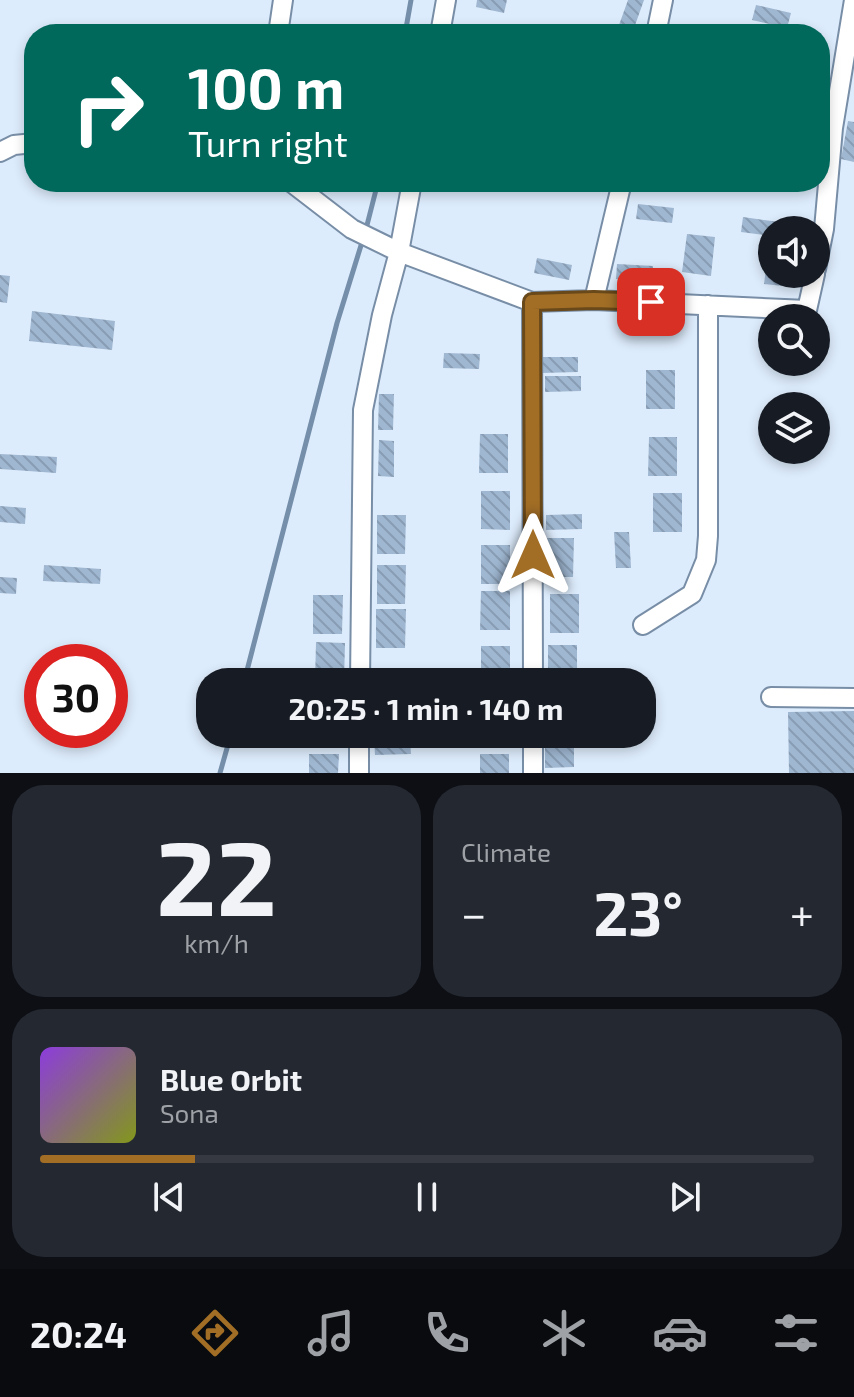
<!DOCTYPE html>
<html lang="en">
<head>
<meta charset="utf-8">
<style>
  body { margin:0; font-family:"Exo 2",sans-serif; background:#242831; color:#f1f3f6; height:100vh; display:flex; flex-direction:column; font-size:30px; white-space:nowrap }
  * { box-sizing:border-box; margin:0 }
  p { font-size:26px; color:#9ea1a6 }
  .icon { flex:none; width:44px; height:44px; fill:none; stroke:currentColor; stroke-width:2; stroke-linecap:round; stroke-linejoin:round }
  .map { position:relative; height:773px; overflow:hidden }
  .drawer { display:flex; flex-direction:column; gap:12px; padding:12px; background:#0d0f14; flex:1 }
  .drawer>* { flex:none }
  .banner { position:absolute; left:24px; top:24px; width:806px; height:168px; border-radius:32px; box-shadow:0 4px 12px #0003; background:#00695c; color:#fff; overflow:hidden }
  .buttons { position:absolute; left:758px; top:216px; display:grid; gap:16px }
  .buttons a { display:grid; place-items:center; width:72px; height:72px; border-radius:50%; background:#171b24; box-shadow:0 4px 12px #0003; font-size:40px }
  .speed { position:absolute; left:24px; top:644px; display:flex; gap:16px; font-size:40px; font-weight:700; text-align:center }
  .speed>* { display:grid; place-content:center; width:104px; height:104px; border-radius:50%; background:#171b24; box-shadow:0 4px 12px #0003; line-height:1 }
  .speed .limit { border:12px solid #d22; background:#fff; color:#111 }
  .pin { position:absolute; display:grid; place-items:center; width:68px; height:68px; color:#fff; margin:-34px; border-radius:16px; box-shadow:0 4px 12px #0006 }
  .me { position:absolute; width:88px; margin:-44px; rotate:0deg; stroke-linejoin:round; filter:drop-shadow(0 0 6px #0008) }
  .turn { display:flex; align-items:center; gap:28px; height:168px; padding:0 32px; font-size:36px }
  .turn .icon { width:104px; height:104px; stroke-width:2.5 }
  .turn b { display:block; font-size:56px; line-height:68px }
  .big { font-size:60px; font-weight:700; line-height:1.1 }
  .drawer .card { flex:1; display:flex; flex-direction:column; justify-content:center; gap:12px; min-width:0; padding:0 28px; border-radius:32px; background:#242831 }
  .drawer .dial { align-items:center; gap:0 }
  .dial b { font-size:104px; line-height:1 }
  .song { display:flex; align-items:center; gap:24px }
  .cover { width:96px; height:96px; border-radius:12px; background:linear-gradient(135deg,hsl(270 70% 55%),hsl(70 70% 35%)) }
  .played { height:8px; border-radius:4px; background:linear-gradient(90deg,#a26e26 20%,#363941 20%) }
  .keys { display:flex; justify-content:space-around; direction:ltr }
  .heat { display:flex; justify-content:space-between; align-items:center; font-size:44px; direction:ltr }
  .drawer .tiles { flex:1; display:grid; gap:12px; grid-template-columns:1fr 1fr }
  .card:last-child { grid-column:span 2 }
  .trip { position:absolute; left:196px; top:668px; width:460px; height:80px; border-radius:32px; background:#171b24; box-shadow:0 4px 12px #0003; font-weight:700; line-height:80px; text-align:center }
  .dock { display:flex; height:128px; justify-content:space-around; align-items:center; background:#090b0e; color:#9ea1a6 }
  .dock .icon { width:56px; height:56px }
  .dock .active { color:#a26e26 }
  .dock b { font-size:36px; color:#f1f3f6 }
  .map>svg:first-child { display:block }
  .lines { fill:none; stroke-linecap:round; stroke-linejoin:round }
  .stream { stroke:#758fab; stroke-width:5 }
  .building { fill:url(#building-back-hatch) }
  .minor-casing { stroke:#788ea7; stroke-width:22 }
  .minor { stroke:#fff; stroke-width:18 }
  .route-casing { stroke:#694819; stroke-width:20 }
  .route { stroke:#a26e26; stroke-width:14 }
</style>
</head>
<body>
<div class="map">
<svg width="854" height="773" viewBox="0 0 854 773">
  <defs>
    <pattern id="building-back-hatch" width="6" height="6" patternUnits="userSpaceOnUse" patternTransform="scale(2)"><rect width="6" height="6" fill="#9fb7d1"/><path d="M-1 5l2 2M0 0l6 6M5-1l2 2" fill="none" stroke="#889db3"/></pattern>
  </defs>
  <rect width="100%" height="100%" fill="#ddecfc"/>
  <g class="lines">
    <!-- stream -->
    <path class="stream" d="M405 34 411 0
      M366 229 378 182
      M244 682 337 323 363 239
      M220 773 231 734"/>
  </g>
  <!-- building -->
  <path class="building" d="M477 0H507L504 13 476 7Z
    M628 0H644L633 31 619 25Z
    M756 5 791 13 787 28 752 20Z
    M848 121 854 122V162L841 159Z
    M442 182H470L469 189Z
    M775 182H805L804 189 775 186Z
    M638 204 674 208 672 223 636 219Z
    M743 217 779 222 778 230H772V236L741 232Z
    M687 234 715 237 711 276 682 272Z
    M769 245H772V274H795L793 287 764 284Z
    M537 258 572 265 569 280 534 273Z
    M617 264 653 266 652 281 616 279Z
    M0 275 10 276 7 303 0 302Z
    M32 311 115 321 112 350 29 341Z
    M444 353 480 354 479 369 443 368Z
    M542 357H578V372L542 373Z
    M646 370H675V409H646Z
    M545 376H581V391L545 392Z
    M379 394H394L393 430H378Z
    M480 434H508V473H479Z
    M649 437H677V476H648Z
    M379 440 394 441V477L378 476Z
    M0 454 57 457 56 473 0 469Z
    M481 491H510V530L481 529Z
    M653 493H682V532H653Z
    M0 506 26 508 25 524 0 522Z
    M582 514V529L546 530V515Z
    M377 515H406L405 554H377Z
    M614 532H629L631 568H616Z
    M545 538H574L573 577H544Z
    M481 545H510V584H481Z
    M44 565 101 569 100 584 43 581Z
    M377 565H406L405 604H377Z
    M0 577 17 578 16 594 0 593Z
    M481 591H510V630H480Z
    M550 594H579V633H550Z
    M313 595H343L342 634H313Z
    M376 609H406L405 648H376Z
    M316 642 345 643 344 682 315 681Z
    M548 645H577V682H548Z
    M481 646H510V682H481Z
    M854 711V773H789L788 712Z
    M310 734H339V739L310 738Z
    M484 734H513V737H484Z
    M545 734H574V767L545 768Z
    M374 739H410L411 754 375 755Z
    M309 754H339L338 773H309Z
    M480 754H509V773H480Z"/>
  <g class="lines">
    <!-- minor casing -->
    <g class="minor-casing">
      <path id="minor" d="M278 34 283 0
        M440 34 446 0
        M656 34 663 0
        M0 152 14 145 34 143
        M291 182 352 229 399 252 532 302 594 300 807 310 815 274
        M816 269 824 229 833 128 854 0
        M594 300 622 182
        M532 302 533 682
        M643 625 692 594 706 560 708 536V305
        M360 682 363 410 382 315 399 252 412 182
        M771 697 854 698
        M533 734V773
        M359 773V734"/>
    </g>
    <!-- minor -->
    <use href="#minor" class="minor"/>
  </g>
  <g class="lines">
    <!-- route casing -->
    <g class="route-casing">
      <path id="route" d="M533 555 532 302 594 300 651 302"/>
    </g>
    <!-- route -->
    <use href="#route" class="route"/>
  </g>
</svg>
<div class="buttons">
<a><svg class="icon" aria-label="sound" viewBox="0 0 24 24"><path d="M4 9h4l5-4v14l-5-4H4zM17 9q2 3 0 6"/></svg></a>
<a><svg class="icon" aria-label="search" viewBox="0 0 24 24"><circle cx="10" cy="10" r="6"/><path d="M15 15l6 6"/></svg></a>
<a><svg class="icon" aria-label="layers" viewBox="0 0 24 24"><path d="M12 4l9 5-9 5-9-5zM3 14l9 5 9-5"/></svg></a>
</div>
<div class="speed"><div class="limit">30</div></div>
<div class="pin" style="left:651px;top:302px;background:#d93025"><svg class="icon" aria-label="arrive" viewBox="0 0 24 24"><path d="M6 21V4h12l-3 4 3 4H6"/></svg></div>
<svg class="me" style="left:533px;top:555px" viewBox="-20 -20 40 40"><path d="M0-17L14 15 0 8-14 15z" fill="#a26e26" stroke="#fff" stroke-width="4"/></svg>
<div class="trip">20:25 · 1 min · 140 m</div>
<div class="banner">
<div class="turn"><svg class="icon" aria-label="right" viewBox="0 0 24 24"><path d="M7 20v-9h11M14 6l5 5-5 5"/></svg><div><b>100 m</b>Turn right</div></div>
</div>
</div>
<section class="drawer">
<div class="tiles">
<div class="card dial"><b>22</b><p>km/h</p></div>
<div class="card"><p>Climate</p>
<div class="heat"><a>−</a><b class="big">23°</b><a>+</a></div>
</div>
<div class="card">
<div class="song"><i class="cover"></i><div><b>Blue Orbit</b><p>Sona</p></div></div>
<div class="played"></div>
<div class="keys"><svg class="icon" aria-label="previous" viewBox="0 0 24 24"><path d="M18 5L8 12l10 7zM5 5v14"/></svg><svg class="icon" aria-label="pause" viewBox="0 0 24 24"><path d="M8 5v14M16 5v14"/></svg><svg class="icon" aria-label="next" viewBox="0 0 24 24"><path d="M6 5l10 7-10 7zM19 5v14"/></svg></div>
</div>
</div>
</section>
<nav class="dock">
<b>20:24</b>
<svg class="icon active" aria-label="directions" viewBox="0 0 24 24"><path d="M12 3l9 9-9 9-9-9zM9 14v-3h6M13 9l2 2-2 2"/></svg>
<svg class="icon" aria-label="music" viewBox="0 0 24 24"><path d="M9 18V5l10-2v13"/><circle cx="6" cy="18" r="3"/><circle cx="16" cy="16" r="3"/></svg>
<svg class="icon" aria-label="phone" viewBox="0 0 24 24"><path d="M5 4h4l2 5-3 2q2 4 5 5l2-3 5 2v4C11 20 4 13 5 4z"/></svg>
<svg class="icon" aria-label="climate" viewBox="0 0 24 24"><path d="M12 3v18M4 7l16 10M4 17L20 7"/></svg>
<svg class="icon" aria-label="car" viewBox="0 0 24 24"><path d="M5 17H2v-5l4-1 3-4h7l3 4 3 1v5h-3M9 17h6M6 11h13"/><circle cx="7" cy="17" r="2"/><circle cx="17" cy="17" r="2"/></svg>
<svg class="icon" aria-label="filters" viewBox="0 0 24 24"><path d="M4 7h16M4 17h16"/><circle cx="9" cy="7" r="2"/><circle cx="15" cy="17" r="2"/></svg>
</nav>
</body>
</html>
